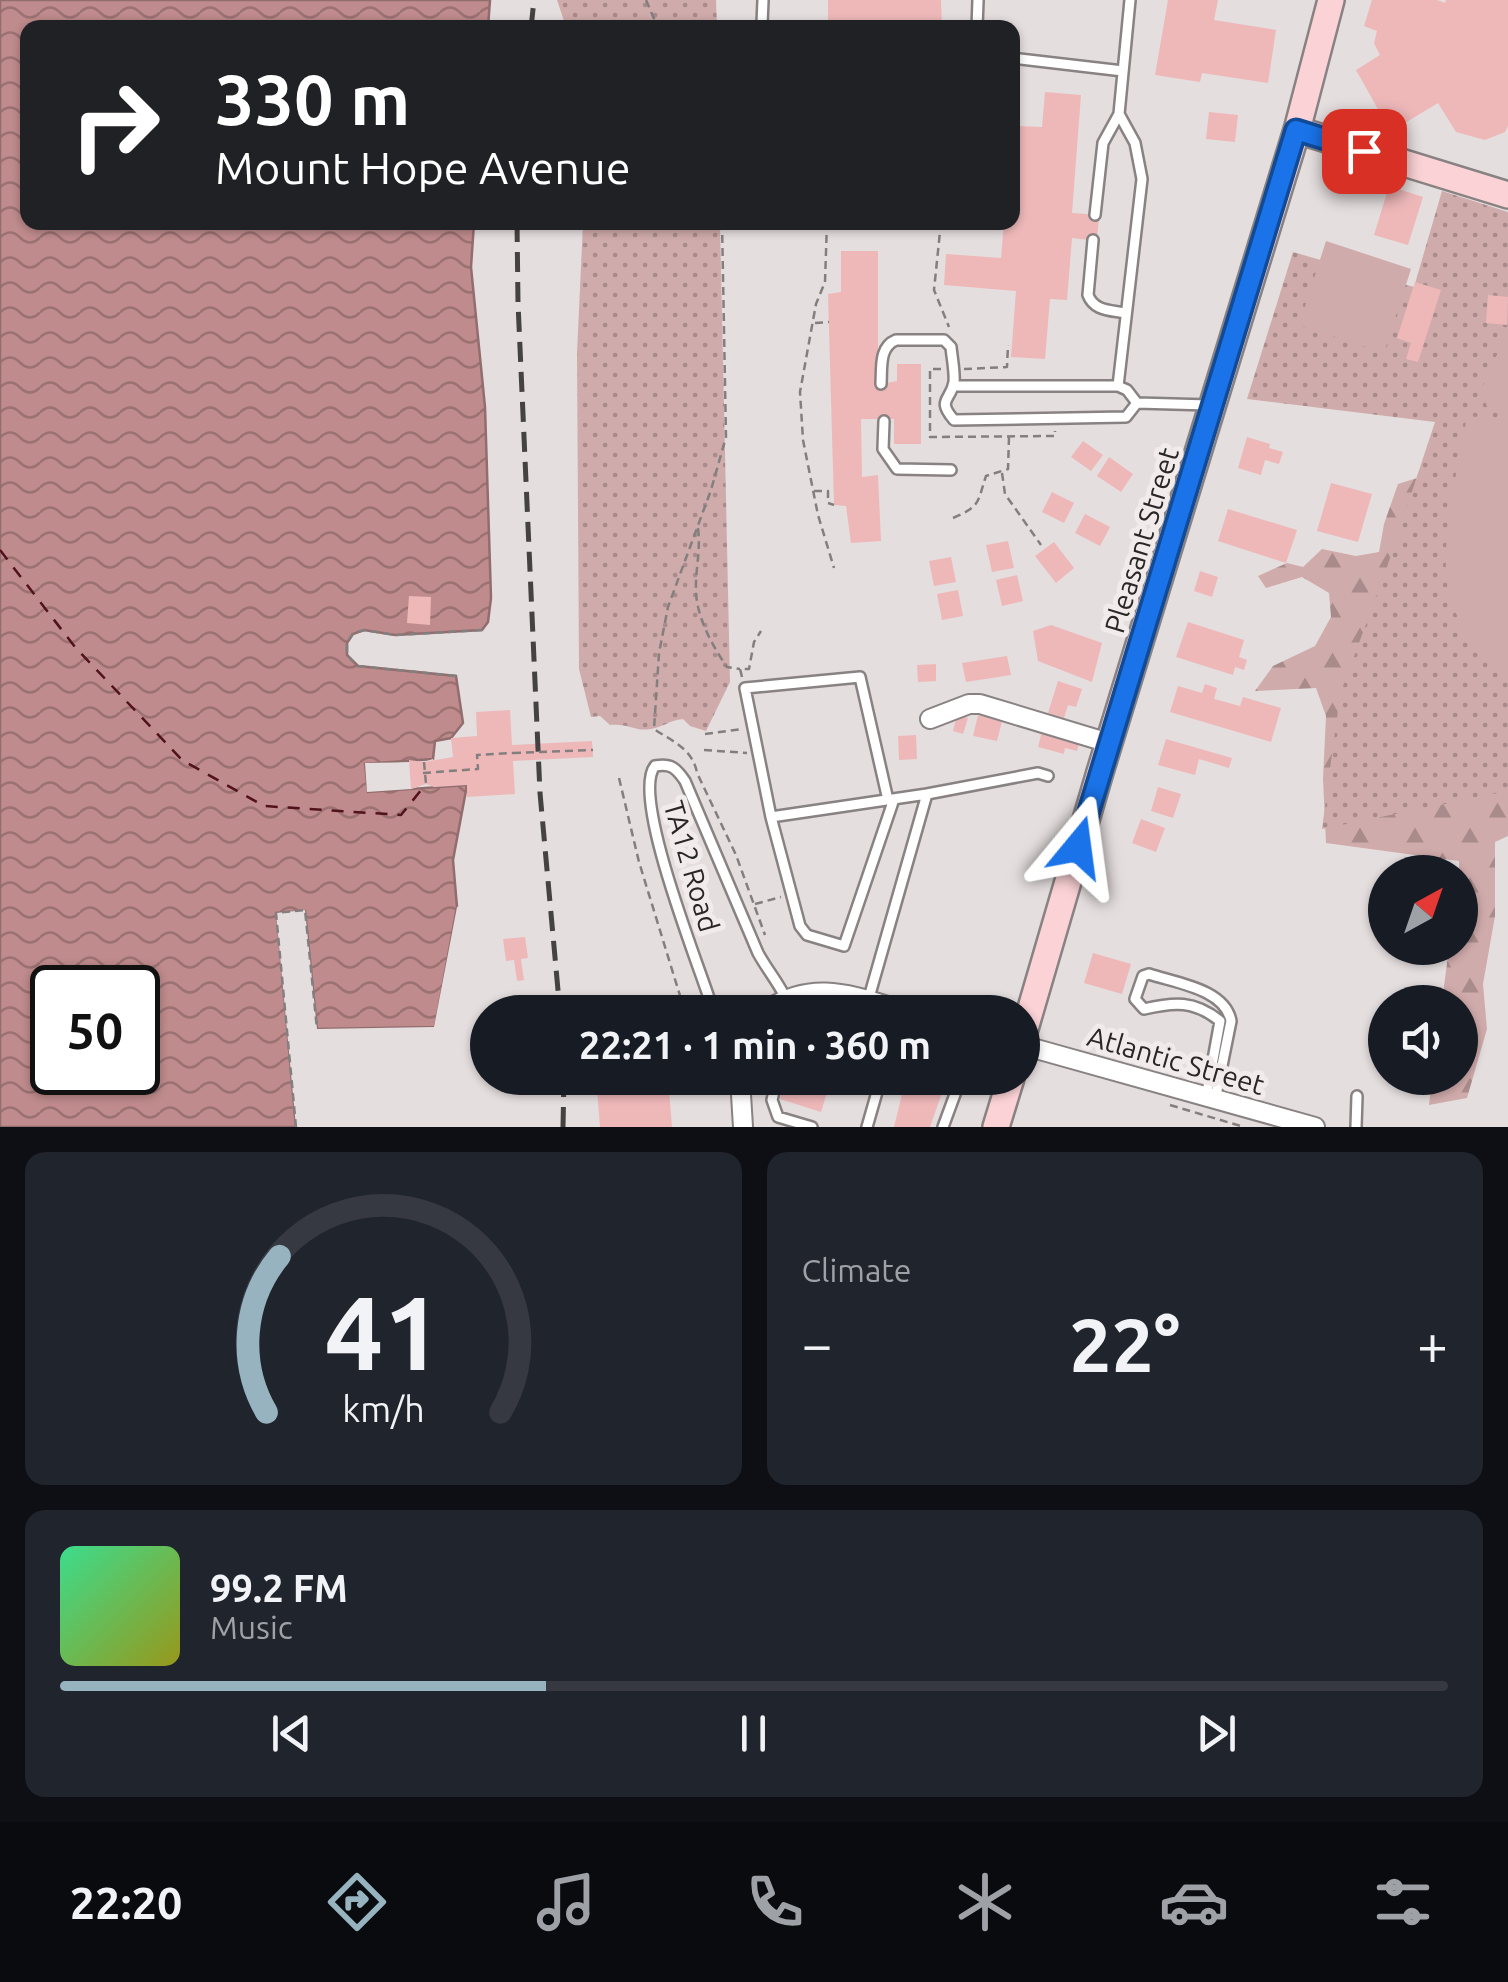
<!DOCTYPE html>
<html lang="en">
<head>
<meta charset="utf-8">
<style>
  body { margin:0; font-family:Ubuntu,sans-serif; background:#20242c; color:#f1f3f6; height:100vh; display:flex; flex-direction:column; font-size:38px; white-space:nowrap }
  * { box-sizing:border-box; margin:0 }
  p { font-size:32px; color:#9ea1a6 }
  .icon { flex:none; width:55px; height:55px; fill:none; stroke:currentColor; stroke-width:2; stroke-linecap:round; stroke-linejoin:round }
  .map { position:relative; height:1127px; overflow:hidden }
  .sheet { display:flex; flex-direction:column; gap:25px; padding:25px; background:#0d0f14; flex:1 }
  .sheet>* { flex:none }
  .hud { position:absolute; left:20px; top:20px; width:1000px; height:210px; border-radius:20px; box-shadow:0 2px 8px #0004; background:#202124; color:#fff; overflow:hidden }
  .needle { width:65px; rotate:40deg }
  .buttons { position:absolute; left:1368px; top:855px; display:grid; gap:20px }
  .buttons a { display:grid; place-items:center; width:110px; height:110px; border-radius:50%; background:#171b24; box-shadow:0 2px 8px #0004; font-size:50px }
  .speed { position:absolute; left:30px; top:965px; display:flex; gap:20px; font-size:50px; font-weight:700; text-align:center }
  .speed>* { display:grid; place-content:center; width:130px; height:130px; border-radius:50%; background:#171b24; box-shadow:0 2px 8px #0004; line-height:1 }
  .speed .limit { border:5px solid #111; border-radius:15px; background:#fff; color:#111 }
  .pin { position:absolute; display:grid; place-items:center; width:85px; height:85px; color:#fff; margin:-42px; border-radius:20px; box-shadow:0 5px 15px #0006 }
  .me { position:absolute; width:110px; margin:-55px; rotate:16deg; stroke-linejoin:round; filter:drop-shadow(0 0 8px #0008) }
  .turn { display:flex; align-items:center; gap:35px; height:210px; padding:0 30px; font-size:45px }
  .turn .icon { width:130px; height:130px; stroke-width:2.5 }
  .turn b { display:block; font-size:70px; line-height:85px }
  .big { font-size:75px; font-weight:600; line-height:1.1 }
  .sheet .widget { flex:1; display:flex; flex-direction:column; justify-content:center; gap:15px; min-width:0; padding:0 35px; border-radius:20px; background:#20242c }
  .sheet .dial { align-items:center; gap:0 }
  .dial svg { height:260px; overflow:visible; fill:none; stroke:#363941; stroke-width:7; stroke-linecap:round; text-anchor:middle }
  .dial text { fill:#f1f3f6; stroke:none }
  .song { display:flex; align-items:center; gap:30px }
  .cover { width:120px; height:120px; border-radius:15px; background:linear-gradient(135deg,hsl(150 70% 55%),hsl(60 70% 35%)) }
  .played { height:10px; border-radius:5px; background:linear-gradient(90deg,#96b3bf 35%,#363941 35%) }
  .keys { display:flex; justify-content:space-around; direction:ltr }
  .heat { display:flex; justify-content:space-between; align-items:center; font-size:55px; direction:ltr }
  .sheet .tiles { flex:1; display:grid; gap:25px; grid-template-columns:1fr 1fr }
  .widget:last-child { grid-column:span 2 }
  .trip { position:absolute; left:470px; top:995px; width:570px; height:100px; border-radius:50px; background:#171b24; box-shadow:0 2px 8px #0004; font-weight:600; line-height:100px; text-align:center }
  .tab-bar { display:flex; height:160px; justify-content:space-around; align-items:center; background:#090b0e; color:#9ea1a6 }
  .tab-bar .icon { width:70px; height:70px }
  .tab-bar .selected { color:#96b3bf }
  .tab-bar b { font-size:45px; color:#f1f3f6 }
  .map>svg:first-child { display:block }
  .forest { fill:url(#forest-firs) }
  .park { fill:url(#park-dots) }
  .garden { fill:#d0abab }
  .water { fill:url(#water-waves); stroke:#926d6d; stroke-width:2.5; fill-rule:evenodd }
  .pier { fill:#e5dede }
  .lines { fill:none; stroke-linecap:round; stroke-linejoin:round }
  .ferry { stroke:#51121b; stroke-width:2.5; stroke-dasharray:12 10; stroke-linecap:butt }
  .building { fill:#eeb8b9 }
  .lane-casing { stroke:#898282; stroke-width:14 }
  .street-casing { stroke:#898282; stroke-width:22 }
  .secondary-casing { stroke:#898282; stroke-width:30 }
  .path { stroke:#847f7f; stroke-width:2.5; stroke-dasharray:8 5; stroke-linecap:butt }
  .lane { stroke:#fff; stroke-width:9 }
  .street { stroke:#fff; stroke-width:18 }
  .secondary { stroke:#fbd2d5; stroke-width:25 }
  .rail { stroke:#454242; stroke-width:5; stroke-dasharray:20 10; stroke-linecap:butt }
  .path-bridge { stroke:#847f7f; stroke-width:2.5; stroke-dasharray:8 5; stroke-linecap:butt }
  .route-casing { stroke:#114b97; stroke-width:25 }
  .route { stroke:#1a73e8; stroke-width:18 }
  .labels { text-anchor:middle; dominant-baseline:central; stroke-width:10; stroke-linejoin:round; paint-order:stroke }
  .street-label { font-size:28px; fill:#292626; stroke:#f2ebeb }
</style>
</head>
<body>
<div class="map">
<svg width="1508" height="1127" viewBox="0 0 1508 1127">
  <defs>
    <pattern id="forest-firs" width="22" height="20" patternUnits="userSpaceOnUse" patternTransform="scale(2.5)"><rect width="22" height="20" fill="#d0abab"/><path d="M5 1l3.5 6h-7zM16 11l3.5 6h-7z" fill="#a98b8b"/></pattern>
    <pattern id="park-dots" width="8" height="8" patternUnits="userSpaceOnUse" patternTransform="scale(2.5)"><rect width="8" height="8" fill="#d0abab"/><path d="M2 2h.1M6 6h.1" fill="none" stroke="#a98b8b" stroke-width="1.8" stroke-linecap="round"/></pattern>
    <pattern id="water-waves" width="16" height="10" patternUnits="userSpaceOnUse" patternTransform="scale(2.5)"><rect width="16" height="10" fill="#bf8b8c"/><path d="M0 5q4-4 8 0t8 0" fill="none" stroke="#9b7172"/></pattern>
  </defs>
  <rect width="100%" height="100%" fill="#e5dede"/>
  <!-- forest -->
  <path class="forest" d="M1417 478 1508 740V836L1495 842V916L1483 984 1487 1029 1467 1098 1429 1105 1432 1078H1460V1002H1442L1449 948H1460L1459 861 1326 843 1323 779 1326 716 1316 688 1255 691 1273 666 1315 646 1331 617 1329 593 1302 577 1266 588 1258 576 1287 563 1303 567 1322 549 1356 556 1379 552 1384 524 1398 484Z"/>
  <!-- park -->
  <path class="park" d="M557 0H716L717 27H566Z
    M1442 191 1508 212V791L1322 829 1340 694 1384 576 1435 422 1247 399 1293 252 1414 287Z
    M583 223H720L730 682 706 731 690 726 683 719C670 720 663 727 651 729 636 732 628 723 610 725L600 716 591 717 579 669 577 353Z"/>
  <!-- garden -->
  <path class="garden" d="M1326 241 1411 269 1384 353 1299 325Z
    M1508 330V416L1488 409 1481 390Z
    M1467 416 1508 420V681C1475 657 1447 611 1446 569 1444 520 1459 464 1467 416Z"/>
  <!-- water -->
  <path class="water" d="M0 0H490L488 27 28 28V222L474 223 471 267 485 407 491 598 488 622 482 630 395 635 364 630 353 634 347 643V655L358 666 456 676 463 723 451 738 435 741 433 759 365 764 368 792 467 785 453 860 457 907 435 1027 317 1029 305 911 277 913 296 1127H0ZM52 988H138V1072H52Z"/>
  <!-- pier -->
  <path class="pier" d="M433 759 434 764 371 768 372 787 435 783V787L426 784 411 789 367 792 365 763 424 762Z
    M462 905 440 1028 435 1032 313 1033 300 916 282 917 301 1127H296L276 913 305 910 317 1029 434 1027 457 907Z"/>
  <g class="lines">
    <!-- ferry -->
    <path class="ferry" d="M0 550 75 647 182 760 264 806 401 815 426 784"/>
  </g>
  <!-- building -->
  <path class="building" d="M828 0H941L942 28H828Z
    M1168 0H1218L1214 20 1276 30 1268 83 1202 73 1200 82 1155 75Z
    M1372 0H1437L1445 3 1446 0H1508V126L1505 132 1485 140 1456 132 1438 103 1400 126 1388 127 1356 70 1380 55 1374 43 1377 31 1364 26Z
    M1045 92 1081 95 1072 213 1099 215 1097 241 1072 238 1067 300 1050 299 1045 359 1011 357 1016 291 944 285 946 254 1001 258 1004 222H1012V154H1017L1019 126 1042 127Z
    M1209 112 1238 115 1235 142 1206 139Z
    M1389 186 1423 197 1408 245 1374 235Z
    M841 251H878V381L881 384 897 381V364H921V444H894V419H861L862 477 878 475 881 541 851 543 846 506 834 505 828 294 841 292Z
    M1415 282 1441 290 1418 362 1406 359 1411 343 1397 338Z
    M1488 295 1508 297 1507 325 1486 323Z
    M1247 437 1270 444 1269 448 1283 452 1279 464 1265 460 1261 475 1238 468Z
    M1083 441 1103 455 1091 471 1071 457Z
    M1109 457 1133 474 1121 492 1097 476Z
    M1331 483 1372 494 1358 542 1317 531Z
    M1052 492 1074 503 1064 523 1042 512Z
    M1228 509 1297 530 1286 563 1218 541Z
    M1085 514 1110 527 1100 546 1075 533Z
    M1008 541 1014 568 992 572 986 545Z
    M1054 542 1074 568 1056 583 1035 556Z
    M951 557 956 582 934 586 929 561Z
    M1200 571 1218 577 1212 597 1194 591Z
    M1017 575 1023 601 1002 606 996 580Z
    M958 590 963 616 942 620 937 594Z
    M409 596 431 597 430 625 407 623Z
    M1188 622 1244 640 1239 657 1247 660 1244 670 1235 667 1233 675 1176 657Z
    M1051 625 1102 643 1092 682 1038 661 1033 631Z
    M1007 656 1011 675 966 682 962 663Z
    M936 664V681L918 682 917 665Z
    M1058 681 1082 689 1076 707 1068 705 1064 718 1048 713Z
    M1205 684 1217 688 1214 699 1240 706 1243 697 1281 708 1271 742 1170 712 1178 686 1202 693Z
    M510 710 512 745 592 741 593 757 513 761 515 794 467 797V785L435 787 426 784 411 789 409 760 424 762 453 757 451 738 477 736 476 712Z
    M957 715 968 718 963 734 953 731Z
    M978 715 1002 721 997 741 973 736Z
    M1043 727 1080 741 1077 751 1065 748 1064 754 1038 747Z
    M916 735 917 759 899 760 898 736Z
    M1166 739 1232 758 1229 768 1199 759 1195 775 1158 765Z
    M1158 787 1181 794 1173 818 1151 811Z
    M1141 819 1165 828 1156 852 1132 843Z
    M525 937 528 958 521 959 524 980 517 981 514 960 506 961 503 939Z
    M1093 953 1131 964 1122 994 1084 983Z
    M596 1078H668L672 1127H600Z
    M786 1078H838L835 1088 829 1086 821 1112 780 1099Z
    M906 1078 943 1090 930 1127H894Z"/>
  <g class="lines">
    <!-- lane casing -->
    <g class="lane-casing">
      <path id="lane" d="M762 24 763 0
        M977 28 978 0
        M1012 58 1123 71
        M1095 215 1103 143 1119 114
        M1093 240 1088 295C1094 311 1110 310 1125 313
        M881 384C882 367 879 347 896 340H944L951 347C952 358 955 372 954 382 951 401 936 399 954 420L1126 417 1137 403 1127 390 1118 386H954
        M1118 386 1142 179 1135 143 1119 114 1130 0
        M1137 403 1209 405
        M884 421 883 449 897 469 951 470
        M927 794 1038 773 1048 776
        M888 800 860 677 745 688 771 817 800 926 807 935 844 946 894 799
        M771 817 927 794 868 1001
        M719 1012 709 998C696 958 631 795 655 766 671 763 676 768 685 781L758 953C769 973 785 991 792 1012
        M777 1078 772 1100 778 1117 812 1127
        M1206 1098 1220 1021C1194 1000 1174 1002 1144 1009L1135 999 1143 976 1149 974C1176 983 1225 989 1231 1021L1215 1100
        M867 1127 881 1078
        M943 1127 961 1078
        M1356 1127 1357 1096"/>
    </g>
    <!-- street casing -->
    <g class="street-casing">
      <path id="street" d="M930 719 969 704H980L1109 743
        M764 1012C814 977 855 997 908 1012
        M1022 1045 1315 1127
        M740 1078 743 1127"/>
    </g>
    <!-- secondary casing -->
    <g class="secondary-casing">
      <path id="secondary" d="M1297 130 1508 195
        M1022 1039 1100 772 1297 130 1331 0
        M996 1127 1011 1078"/>
    </g>
    <!-- path -->
    <path class="path" d="M646 0 658 28
      M722 222 726 437 711 490 668 607 659 653 654 729C672 741 693 749 697 773L736 855 765 935
      M827 222 825 282 816 304 800 392 803 440 818 515 834 568
      M941 222 934 290 949 327
      M815 323 829 322
      M941 369H930V437L1055 436V431
      M964 369 1007 367 1008 345
      M1002 473 1005 494 1041 545
      M814 491H828V503L834 505
      M953 518C981 506 977 503 986 476L1008 469 1009 437
      M698 528C701 552 695 570 696 592 697 618 713 647 727 667L740 669
      M456 676 357 666 347 655V643L353 633 365 630 395 635 482 630
      M742 677 740 669H749L754 642 761 631
      M705 734 742 729
      M704 750 747 753
      M424 762 426 784
      M423 773 478 769 477 755 513 753
      M619 778 639 862 685 1012
      M755 904 781 897
      M1170 1105 1244 1127
      M296 1127 276 913 305 910 317 1029"/>
    <!-- lane -->
    <use href="#lane" class="lane"/>
    <!-- street -->
    <use href="#street" class="street"/>
    <!-- secondary -->
    <use href="#secondary" class="secondary"/>
    <!-- rail -->
    <path class="rail" d="M531 28 534 0
      M517 222 518 303 540 793 560 1012
      M563 1127 564 1078"/>
    <!-- path-bridge -->
    <path class="path-bridge" d="M513 753 593 750"/>
  </g>
  <g class="lines">
    <!-- route casing -->
    <g class="route-casing">
      <path id="route" d="M1078 847 1296 130 1364 151"/>
    </g>
    <!-- route -->
    <use href="#route" class="route"/>
  </g>
  <g class="labels">
    <!-- street labels -->
    <g class="street-label">
      <text transform="translate(1141 540) rotate(-73)">Pleasant Street</text>
      <text transform="translate(692 866) rotate(74)">TA12 Road</text>
      <text transform="translate(1176 1060) rotate(16)">Atlantic Street</text>
    </g>
  </g>
</svg>
<div class="buttons">
<a><svg class="needle" viewBox="-14 -14 28 28"><path d="M0-13l5 13h-10z" fill="#e53935"/><path d="M0 13l5-13h-10z" fill="#9ea1a6"/></svg></a>
<a><svg class="icon" aria-label="sound" viewBox="0 0 24 24"><path d="M4 9h4l5-4v14l-5-4H4zM17 9q2 3 0 6"/></svg></a>
</div>
<div class="speed"><div class="limit">50</div></div>
<div class="pin" style="left:1364px;top:151px;background:#d93025"><svg class="icon" aria-label="arrive" viewBox="0 0 24 24"><path d="M6 21V4h12l-3 4 3 4H6"/></svg></div>
<svg class="me" style="left:1078px;top:847px" viewBox="-20 -20 40 40"><path d="M0-17L14 15 0 8-14 15z" fill="#1a73e8" stroke="#fff" stroke-width="4"/></svg>
<div class="trip">22:21 · 1 min · 360 m</div>
<div class="hud">
<div class="turn"><svg class="icon" aria-label="right" viewBox="0 0 24 24"><path d="M7 20v-9h11M14 6l5 5-5 5"/></svg><div><b>330 m</b>Mount Hope Avenue</div></div>
</div>
</div>
<section class="sheet">
<div class="tiles">
<div class="widget dial"><svg viewBox="0 0 100 80">
<path d="M14 69A42 42 0 1 1 86 69"/>
<path d="M14 69A42 42 0 0 1 18 21" stroke="#96b3bf"/>
<text x="50" y="56" font-size="32" font-weight="700">41</text>
<text x="50" y="72" font-size="11">km/h</text>
</svg></div>
<div class="widget"><p>Climate</p>
<div class="heat"><a>−</a><b class="big">22°</b><a>+</a></div>
</div>
<div class="widget">
<div class="song"><i class="cover"></i><div><b>99.2 FM</b><p>Music</p></div></div>
<div class="played"></div>
<div class="keys"><svg class="icon" aria-label="previous" viewBox="0 0 24 24"><path d="M18 5L8 12l10 7zM5 5v14"/></svg><svg class="icon" aria-label="pause" viewBox="0 0 24 24"><path d="M8 5v14M16 5v14"/></svg><svg class="icon" aria-label="next" viewBox="0 0 24 24"><path d="M6 5l10 7-10 7zM19 5v14"/></svg></div>
</div>
</div>
</section>
<nav class="tab-bar">
<b>22:20</b>
<svg class="icon selected" aria-label="directions" viewBox="0 0 24 24"><path d="M12 3l9 9-9 9-9-9zM9 14v-3h6M13 9l2 2-2 2"/></svg>
<svg class="icon" aria-label="music" viewBox="0 0 24 24"><path d="M9 18V5l10-2v13"/><circle cx="6" cy="18" r="3"/><circle cx="16" cy="16" r="3"/></svg>
<svg class="icon" aria-label="phone" viewBox="0 0 24 24"><path d="M5 4h4l2 5-3 2q2 4 5 5l2-3 5 2v4C11 20 4 13 5 4z"/></svg>
<svg class="icon" aria-label="climate" viewBox="0 0 24 24"><path d="M12 3v18M4 7l16 10M4 17L20 7"/></svg>
<svg class="icon" aria-label="car" viewBox="0 0 24 24"><path d="M5 17H2v-5l4-1 3-4h7l3 4 3 1v5h-3M9 17h6M6 11h13"/><circle cx="7" cy="17" r="2"/><circle cx="17" cy="17" r="2"/></svg>
<svg class="icon" aria-label="filters" viewBox="0 0 24 24"><path d="M4 7h16M4 17h16"/><circle cx="9" cy="7" r="2"/><circle cx="15" cy="17" r="2"/></svg>
</nav>
</body>
</html>
